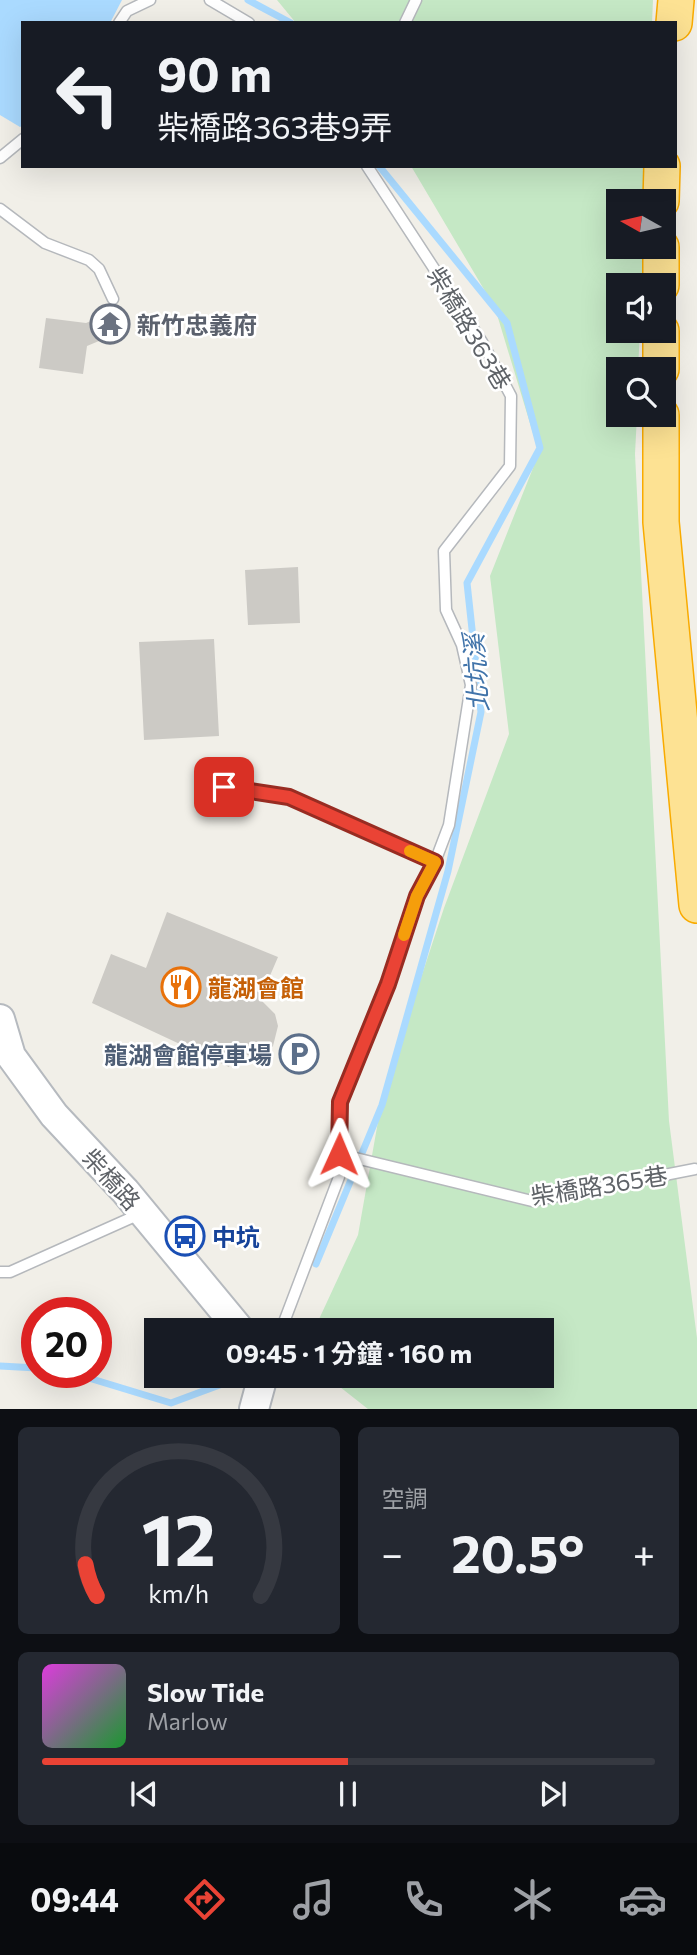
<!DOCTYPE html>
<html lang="zh-TW">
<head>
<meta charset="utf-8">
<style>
  body { margin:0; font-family:Commissioner,"Noto Sans TC",sans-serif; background:#242831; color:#f1f3f6; height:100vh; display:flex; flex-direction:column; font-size:26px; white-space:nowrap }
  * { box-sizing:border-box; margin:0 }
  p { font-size:23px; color:#9ea1a6 }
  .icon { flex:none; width:38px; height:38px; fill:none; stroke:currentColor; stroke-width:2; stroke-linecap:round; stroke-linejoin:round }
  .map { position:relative; height:1409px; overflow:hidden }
  .side { display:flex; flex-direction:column; gap:18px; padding:18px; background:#0d0f14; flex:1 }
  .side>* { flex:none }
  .top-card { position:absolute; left:21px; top:21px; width:656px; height:147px; border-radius:0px; box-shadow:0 7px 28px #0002; background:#171b24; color:#f1f3f6; overflow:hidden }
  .needle { width:46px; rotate:278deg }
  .controls { position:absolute; left:606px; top:189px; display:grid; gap:14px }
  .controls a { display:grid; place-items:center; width:70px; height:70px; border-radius:0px; background:#171b24; box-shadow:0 7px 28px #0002; font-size:35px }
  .speed { position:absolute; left:21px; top:1297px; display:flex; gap:14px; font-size:35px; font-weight:700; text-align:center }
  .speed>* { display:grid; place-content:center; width:91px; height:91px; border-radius:50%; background:#171b24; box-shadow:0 7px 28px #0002; line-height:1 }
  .speed .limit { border:10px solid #d22; background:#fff; color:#111 }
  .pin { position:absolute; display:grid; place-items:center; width:60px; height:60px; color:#fff; margin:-30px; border-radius:14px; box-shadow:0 4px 10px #0006 }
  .me { position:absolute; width:77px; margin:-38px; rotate:1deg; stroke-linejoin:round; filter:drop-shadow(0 0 5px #0008) }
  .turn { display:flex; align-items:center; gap:24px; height:147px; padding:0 21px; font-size:32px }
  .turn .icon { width:91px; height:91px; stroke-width:2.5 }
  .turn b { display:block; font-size:49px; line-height:60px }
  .big { font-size:52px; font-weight:700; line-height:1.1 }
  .side .tile { flex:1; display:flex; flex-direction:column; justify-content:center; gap:10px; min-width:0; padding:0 24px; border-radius:10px; background:#242831 }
  .side .dial { align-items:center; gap:0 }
  .dial svg { height:182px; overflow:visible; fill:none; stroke:#363941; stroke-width:7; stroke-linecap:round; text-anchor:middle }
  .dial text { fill:#f1f3f6; stroke:none }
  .song { display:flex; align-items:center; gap:21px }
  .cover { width:84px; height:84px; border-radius:10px; background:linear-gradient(135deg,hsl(300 70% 55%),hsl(130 70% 35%)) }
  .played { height:7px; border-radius:4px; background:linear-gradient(90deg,#ea4335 50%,#363941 50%) }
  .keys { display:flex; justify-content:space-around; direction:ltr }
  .heat { display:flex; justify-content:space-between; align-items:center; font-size:38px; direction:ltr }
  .side .tiles { flex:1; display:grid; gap:18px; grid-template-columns:1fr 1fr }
  .tile:last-child { grid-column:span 2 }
  .trip { position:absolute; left:144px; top:1318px; width:410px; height:70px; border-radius:0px; background:#171b24; box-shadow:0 7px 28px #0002; font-weight:700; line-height:70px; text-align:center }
  .menu { display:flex; height:112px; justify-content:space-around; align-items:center; background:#090b0e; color:#9ea1a6 }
  .menu .icon { width:49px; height:49px }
  .menu .on { color:#ea4335 }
  .menu b { font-size:32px; color:#f1f3f6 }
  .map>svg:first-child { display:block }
  .green { fill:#c5e8c5 }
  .water { fill:#aadaff }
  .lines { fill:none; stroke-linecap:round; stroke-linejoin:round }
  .stream { stroke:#aadaff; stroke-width:7 }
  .building { fill:#cccac5 }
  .lane-casing { stroke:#b5b8bc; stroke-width:13 }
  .secondary-casing { stroke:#b6babf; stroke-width:32 }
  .highway-casing { stroke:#f9ab00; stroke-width:38 }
  .lane { stroke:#fff; stroke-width:10 }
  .secondary { stroke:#fff; stroke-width:28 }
  .highway { stroke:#fde293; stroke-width:35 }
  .route-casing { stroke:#982c22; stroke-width:18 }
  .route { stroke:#ea4335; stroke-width:12 }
  .slow { stroke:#f59e0b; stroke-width:12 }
  .labels { text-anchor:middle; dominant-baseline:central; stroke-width:5; stroke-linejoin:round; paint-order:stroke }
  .worship-label { font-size:24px; font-weight:bold; fill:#5b616d; stroke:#fff; text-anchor:start }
  .street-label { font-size:24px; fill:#5f6368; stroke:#fff }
  .food-label { font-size:24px; font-weight:bold; fill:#c56008; stroke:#fff; text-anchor:start }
  .service-label { font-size:24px; font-weight:bold; fill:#4e5e75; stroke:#fff; text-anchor:end }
  .transit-label { font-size:24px; font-weight:bold; fill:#164399; stroke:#fff; text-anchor:start }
  .water-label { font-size:26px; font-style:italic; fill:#4174aa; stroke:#fff }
</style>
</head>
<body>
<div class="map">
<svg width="697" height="1409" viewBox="0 0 697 1409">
  <rect width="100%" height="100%" fill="#f1efe8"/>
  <!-- green -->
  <path class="green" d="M277 0H653L652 23H296Z
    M411 166H646L645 201H618V247H643L642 285H618V331H640L638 369H618V415H637L635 454 669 1121 697 1338V1409H368L326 1376H541V1330H314L358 1235 383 1093 444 908 509 734 490 576 539 453 495 308Z"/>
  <!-- water -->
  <path class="water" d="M0 0H122L110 23H23V125L20 127 0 115Z"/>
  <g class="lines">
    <!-- stream -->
    <path class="stream" d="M248 0 291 23
      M316 1264 382 1105 448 871 481 712 467 583 540 448 507 323 379 166
      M0 1366 37 1368
      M69 1372 171 1403 233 1380"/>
  </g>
  <!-- building -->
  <path class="building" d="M122 308 130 328 87 346 83 374 39 368 46 318 86 323Z
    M298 567 300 623 248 625 245 570Z
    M214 639 219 736 144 740 139 642Z
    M167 912 278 957 260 999 275 1014 278 1026 273 1046 265 1055 256 1057 235 1052 229 1067 92 1003 111 954 146 968Z"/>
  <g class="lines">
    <!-- lane casing -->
    <g class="lane-casing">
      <path id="lane" d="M210 0 249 23
        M119 23 127 11 150 0
        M405 23 416 0
        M0 158 23 139
        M0 209 45 243 89 260 99 269 113 299
        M202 783 289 797 435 862
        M339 1154 532 1201 695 1169
        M0 1272H10L142 1213
        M281 1330 339 1177 340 1102 388 983 417 896 435 862 449 825 471 685 462 645 446 610 444 551 510 466 511 396 482 342 367 166"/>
    </g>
    <!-- secondary casing -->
    <g class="secondary-casing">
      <path id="secondary" d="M0 1019 11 1056 54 1115 125 1191 240 1330
        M254 1409 263 1376"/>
    </g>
    <!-- highway casing -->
    <g class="highway-casing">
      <path id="highway" d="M674 23 676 0
        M661 201 662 166
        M661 285V247
        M661 369V331
        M661 415V522L697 905"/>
    </g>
    <!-- lane -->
    <use href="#lane" class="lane"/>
    <!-- secondary -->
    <use href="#secondary" class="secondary"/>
    <!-- highway -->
    <use href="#highway" class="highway"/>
  </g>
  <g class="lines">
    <!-- route casing -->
    <g class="route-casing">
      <path id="route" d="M224 787 289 797 435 862 417 896 388 984 340 1102 339 1154"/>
    </g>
    <!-- route -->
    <use href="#route" class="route"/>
    <!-- slow -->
    <path class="slow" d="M404 935 417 896 435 862 410 851"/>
  </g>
  <!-- icons -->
  <defs>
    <g id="temple-ring" transform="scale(2.0125)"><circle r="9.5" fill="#fff" stroke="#6b7280" stroke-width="1.5"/><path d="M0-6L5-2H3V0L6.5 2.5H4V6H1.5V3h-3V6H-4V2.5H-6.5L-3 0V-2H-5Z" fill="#6b7280"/></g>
    <g id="restaurant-ring" transform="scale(2.0125)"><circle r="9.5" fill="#fff" stroke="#e8710a" stroke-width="1.5"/><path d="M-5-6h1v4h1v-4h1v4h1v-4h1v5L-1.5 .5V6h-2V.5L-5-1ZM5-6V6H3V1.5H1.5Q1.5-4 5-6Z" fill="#e8710a"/></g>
    <g id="parking-ring" transform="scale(2.0125)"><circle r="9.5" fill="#fff" stroke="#5c6f8a" stroke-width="1.5"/><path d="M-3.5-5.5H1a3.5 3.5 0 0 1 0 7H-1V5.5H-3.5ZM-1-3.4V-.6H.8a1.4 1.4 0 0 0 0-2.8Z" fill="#5c6f8a"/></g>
    <g id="bus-ring" transform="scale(2.0125)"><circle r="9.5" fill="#fff" stroke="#1a4fb4" stroke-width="1.5"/><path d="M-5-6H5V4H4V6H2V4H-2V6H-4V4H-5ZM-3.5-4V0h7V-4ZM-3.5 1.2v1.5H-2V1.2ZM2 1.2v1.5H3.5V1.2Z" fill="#1a4fb4"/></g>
  </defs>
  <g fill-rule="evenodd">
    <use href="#temple-ring" x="110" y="324"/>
    <use href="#restaurant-ring" x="181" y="987"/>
    <use href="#parking-ring" x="299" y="1054"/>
    <use href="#bus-ring" x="185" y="1236"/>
  </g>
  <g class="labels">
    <!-- worship labels -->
    <g class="worship-label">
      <text x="137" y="324">新竹忠義府</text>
    </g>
    <!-- street labels -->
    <g class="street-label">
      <text transform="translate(470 328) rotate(59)">柴橋路363巷</text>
      <text transform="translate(112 1179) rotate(48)">柴橋路</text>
      <text transform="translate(599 1185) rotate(-9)">柴橋路365巷</text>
    </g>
    <!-- food labels -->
    <g class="food-label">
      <text x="208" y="987">龍湖會館</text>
    </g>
    <!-- service labels -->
    <g class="service-label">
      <text x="272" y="1054">龍湖會館停車場</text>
    </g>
    <!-- transit labels -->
    <g class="transit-label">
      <text x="212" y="1236">中坑</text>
    </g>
    <!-- water labels -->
    <g class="water-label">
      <text transform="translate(475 673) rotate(-94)">北坑溪</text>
    </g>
  </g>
</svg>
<div class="controls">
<a><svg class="needle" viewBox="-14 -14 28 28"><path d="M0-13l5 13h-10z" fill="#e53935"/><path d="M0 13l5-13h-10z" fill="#9ea1a6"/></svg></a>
<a><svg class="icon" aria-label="sound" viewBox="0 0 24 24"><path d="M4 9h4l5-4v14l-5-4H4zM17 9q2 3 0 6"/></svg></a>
<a><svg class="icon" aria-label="search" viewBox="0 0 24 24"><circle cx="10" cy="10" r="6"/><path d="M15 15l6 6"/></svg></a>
</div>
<div class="speed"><div class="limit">20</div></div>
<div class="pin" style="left:224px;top:787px;background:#d93025"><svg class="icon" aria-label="arrive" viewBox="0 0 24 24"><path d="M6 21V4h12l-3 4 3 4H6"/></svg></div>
<svg class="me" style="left:339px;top:1154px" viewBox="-20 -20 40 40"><path d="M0-17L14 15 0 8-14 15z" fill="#ea4335" stroke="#fff" stroke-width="4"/></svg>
<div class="trip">09:45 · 1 分鐘 · 160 m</div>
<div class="top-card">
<div class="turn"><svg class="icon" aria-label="left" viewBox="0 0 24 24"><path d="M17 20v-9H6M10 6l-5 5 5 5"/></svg><div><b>90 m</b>柴橋路363巷9弄</div></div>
</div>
</div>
<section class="side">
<div class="tiles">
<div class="tile dial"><svg viewBox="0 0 100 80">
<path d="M14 69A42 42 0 1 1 86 69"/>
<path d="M14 69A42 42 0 0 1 9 55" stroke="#ea4335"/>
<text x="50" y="56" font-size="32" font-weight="700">12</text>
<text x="50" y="72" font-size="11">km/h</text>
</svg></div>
<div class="tile"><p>空調</p>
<div class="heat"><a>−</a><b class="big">20.5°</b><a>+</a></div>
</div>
<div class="tile">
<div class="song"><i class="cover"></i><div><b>Slow Tide</b><p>Marlow</p></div></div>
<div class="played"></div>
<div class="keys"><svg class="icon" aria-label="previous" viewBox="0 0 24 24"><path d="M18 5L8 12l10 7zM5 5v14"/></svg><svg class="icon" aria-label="pause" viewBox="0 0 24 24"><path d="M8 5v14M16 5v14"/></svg><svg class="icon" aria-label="next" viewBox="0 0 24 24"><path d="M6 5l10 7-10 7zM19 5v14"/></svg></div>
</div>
</div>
</section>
<nav class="menu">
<b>09:44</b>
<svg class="icon on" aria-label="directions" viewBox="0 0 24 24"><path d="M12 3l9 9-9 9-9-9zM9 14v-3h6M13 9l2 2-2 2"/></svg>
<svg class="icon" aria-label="music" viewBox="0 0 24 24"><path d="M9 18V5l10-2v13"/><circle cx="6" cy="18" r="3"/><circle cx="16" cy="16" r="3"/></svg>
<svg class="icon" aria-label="phone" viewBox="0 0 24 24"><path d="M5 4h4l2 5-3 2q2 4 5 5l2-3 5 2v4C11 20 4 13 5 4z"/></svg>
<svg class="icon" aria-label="climate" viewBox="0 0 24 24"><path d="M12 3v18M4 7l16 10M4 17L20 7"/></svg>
<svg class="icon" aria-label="car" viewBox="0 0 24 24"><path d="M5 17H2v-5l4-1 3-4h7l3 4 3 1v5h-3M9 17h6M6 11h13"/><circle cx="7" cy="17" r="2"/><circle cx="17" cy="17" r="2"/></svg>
</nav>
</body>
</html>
